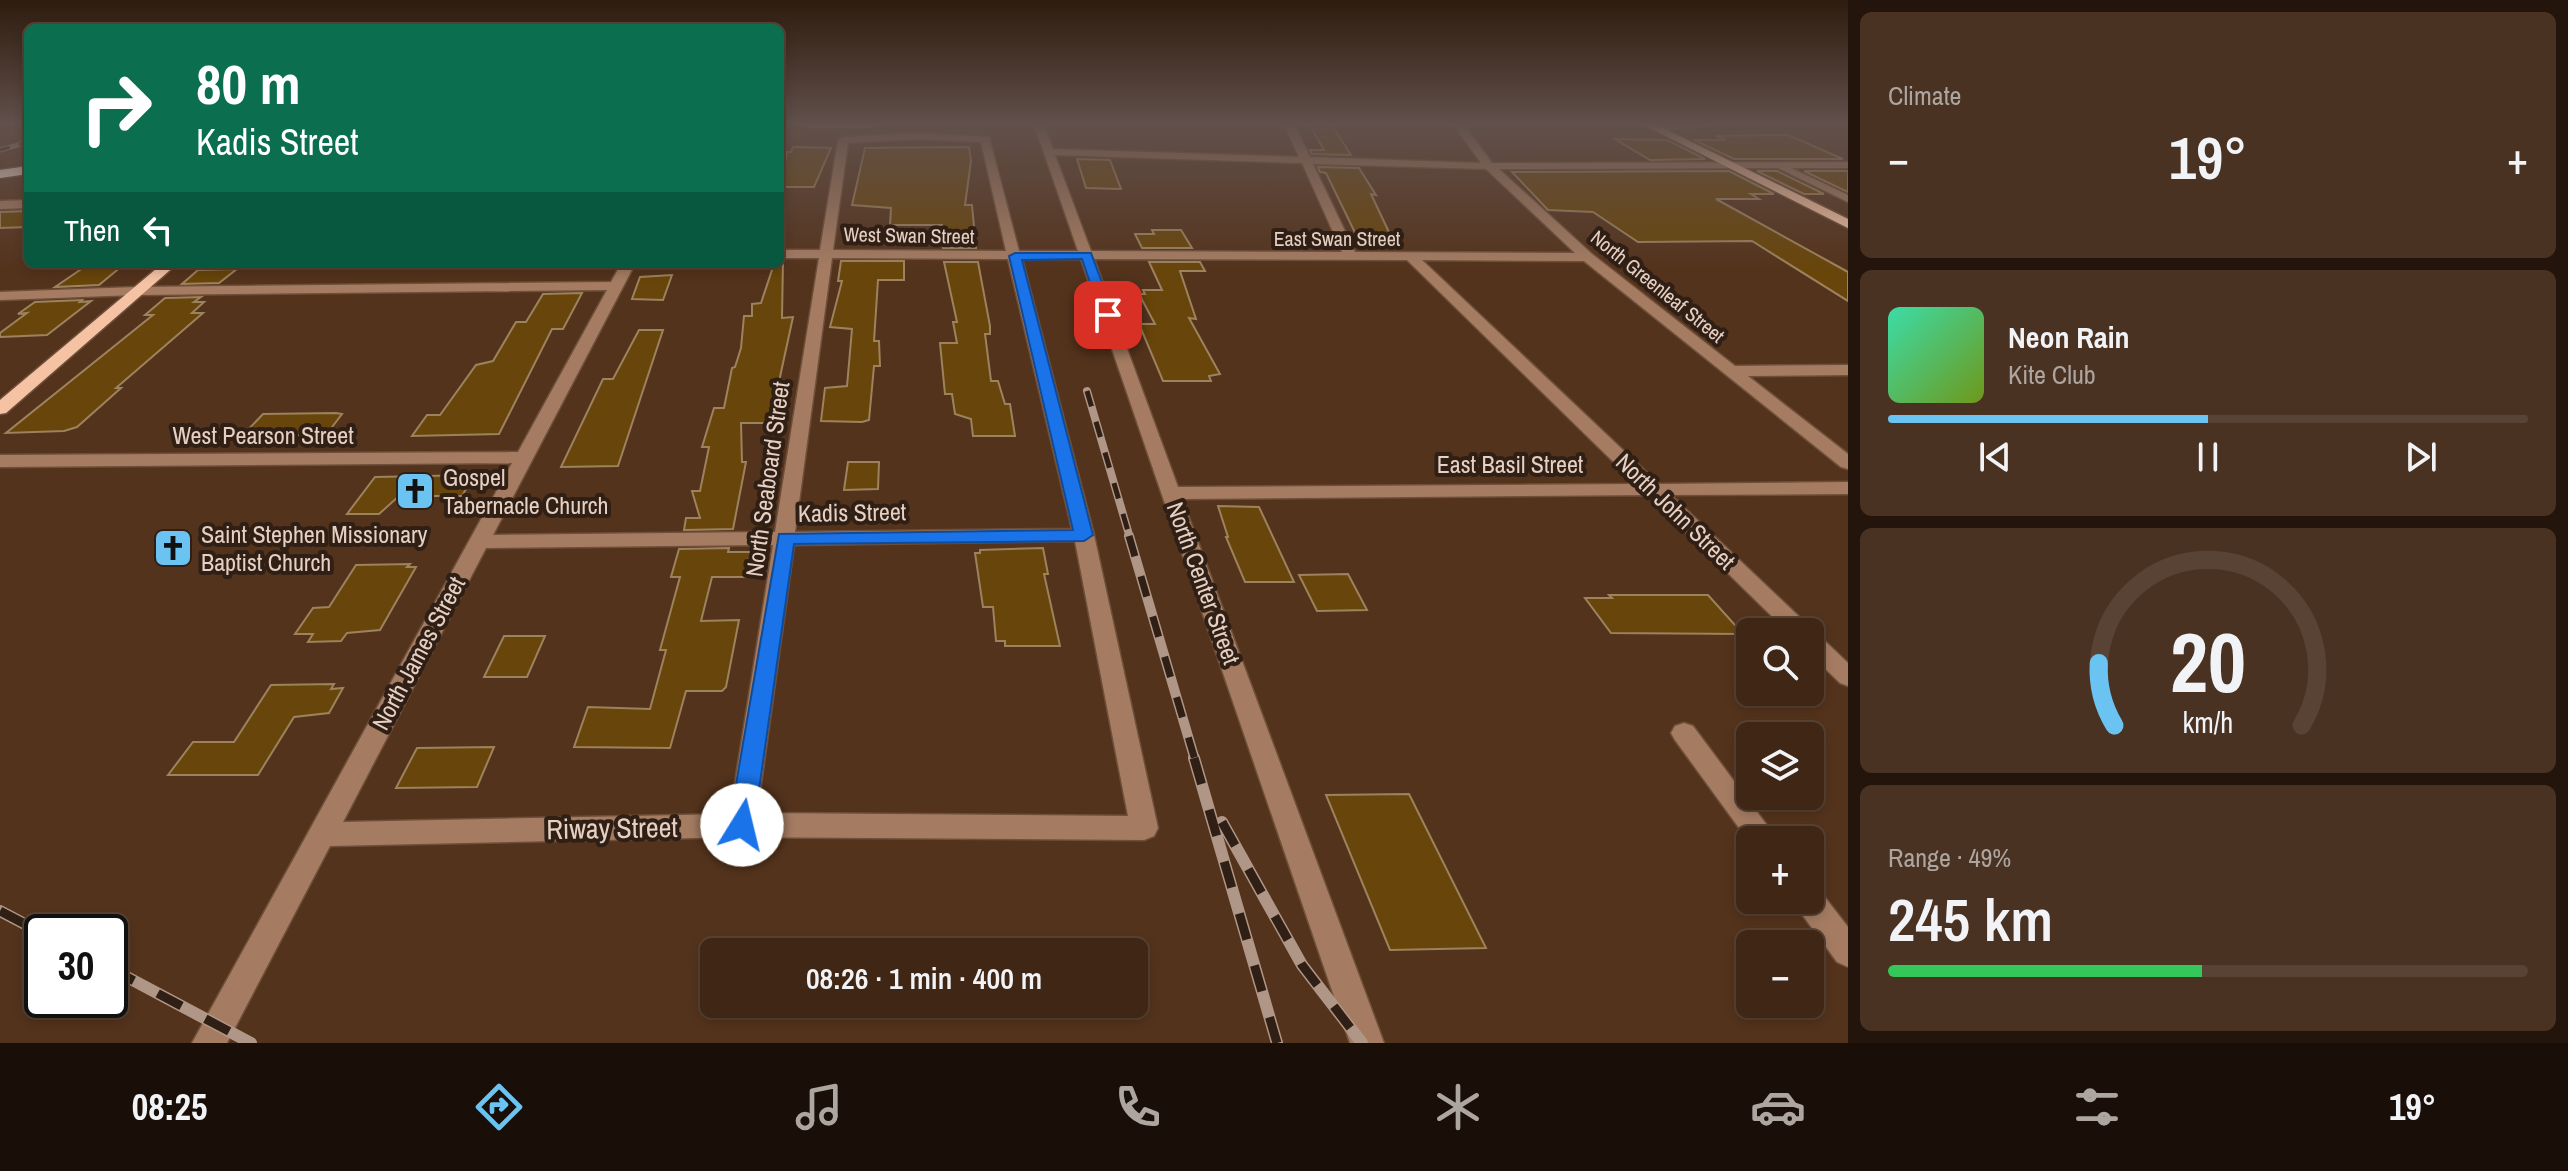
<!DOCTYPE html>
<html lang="en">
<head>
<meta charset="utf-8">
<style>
  body { margin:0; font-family:"Archivo Narrow",sans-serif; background:#4a3222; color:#f1f3f6; height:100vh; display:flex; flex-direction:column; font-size:30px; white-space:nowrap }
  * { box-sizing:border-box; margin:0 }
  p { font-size:26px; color:#ada5a0 }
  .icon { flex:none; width:44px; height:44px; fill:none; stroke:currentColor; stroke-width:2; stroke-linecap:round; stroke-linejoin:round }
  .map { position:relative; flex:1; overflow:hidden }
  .panel { display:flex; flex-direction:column; gap:12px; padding:12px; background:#23150c; width:720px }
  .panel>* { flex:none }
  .top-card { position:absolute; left:24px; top:24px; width:760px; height:244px; border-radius:12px; box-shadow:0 4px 12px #0003,0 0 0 2px #584334; background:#0b6e4f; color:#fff; overflow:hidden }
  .fabs { position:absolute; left:1736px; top:618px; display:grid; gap:16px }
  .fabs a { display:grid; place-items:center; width:88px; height:88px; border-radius:12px; background:#3f2615; box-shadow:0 4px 12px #0003,0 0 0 2px #584334; font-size:40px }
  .speed { position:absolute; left:24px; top:914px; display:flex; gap:16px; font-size:40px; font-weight:700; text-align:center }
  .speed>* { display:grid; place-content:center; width:104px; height:104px; border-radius:50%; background:#3f2615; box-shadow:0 4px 12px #0003,0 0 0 2px #584334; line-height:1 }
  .speed .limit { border:4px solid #111; border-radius:12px; background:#fff; color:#111 }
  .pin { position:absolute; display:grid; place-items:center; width:68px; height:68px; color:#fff; margin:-34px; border-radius:16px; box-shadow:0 4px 12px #0006 }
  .me { position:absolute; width:88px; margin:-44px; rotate:9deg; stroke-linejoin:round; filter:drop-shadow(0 0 6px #0008) }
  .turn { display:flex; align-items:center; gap:28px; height:168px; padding:0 40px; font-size:36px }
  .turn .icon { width:104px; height:104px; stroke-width:2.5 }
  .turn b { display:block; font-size:56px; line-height:68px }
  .then { display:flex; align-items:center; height:76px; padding:0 40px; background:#0003; gap:16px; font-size:30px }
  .big { font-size:60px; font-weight:600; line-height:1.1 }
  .panel .tile { flex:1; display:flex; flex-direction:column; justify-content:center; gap:12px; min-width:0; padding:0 28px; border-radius:12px; background:#4a3222 }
  .panel .dial { align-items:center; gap:0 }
  .dial svg { height:208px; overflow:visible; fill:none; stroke:#584334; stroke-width:7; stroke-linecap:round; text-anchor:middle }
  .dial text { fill:#f1f3f6; stroke:none }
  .song { display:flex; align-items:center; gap:24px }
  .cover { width:96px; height:96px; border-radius:12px; background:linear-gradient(135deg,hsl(160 70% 55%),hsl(80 70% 35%)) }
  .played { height:8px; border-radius:4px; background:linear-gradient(90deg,#6bc3f2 50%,#584334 50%) }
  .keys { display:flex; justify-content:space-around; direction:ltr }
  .heat { display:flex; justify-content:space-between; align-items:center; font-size:44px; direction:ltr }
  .charge { height:12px; border-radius:6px; background:linear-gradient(90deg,#34c759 49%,#584334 0) }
  .trip { position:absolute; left:700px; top:938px; width:448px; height:80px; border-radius:12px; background:#3f2615; box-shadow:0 4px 12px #0003,0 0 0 2px #584334; font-weight:600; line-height:80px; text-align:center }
  .tabs { display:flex; height:128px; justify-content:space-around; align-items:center; background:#190f08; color:#ada5a0 }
  .tabs .icon { width:56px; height:56px }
  .tabs .on { color:#6bc3f2 }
  .tabs b { font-size:36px; color:#f1f3f6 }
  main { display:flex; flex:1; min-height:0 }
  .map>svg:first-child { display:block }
  .building { fill:#68450a; stroke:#9d825e; stroke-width:2 }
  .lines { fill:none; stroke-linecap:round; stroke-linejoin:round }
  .minor-casing { stroke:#6e4f3a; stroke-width:3 }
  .major-casing { stroke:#6e4f3a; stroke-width:3 }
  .highway-casing { stroke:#6e4f3a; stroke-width:3 }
  .minor { fill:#a57c62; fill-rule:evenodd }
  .major { fill:#f5c3a3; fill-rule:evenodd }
  .highway { fill:#fbe7da; fill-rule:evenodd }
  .rail-far3-casing { stroke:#b09686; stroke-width:5 }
  .rail-far2-casing { stroke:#b09686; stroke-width:8 }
  .rail-far1-casing { stroke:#b09686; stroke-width:10 }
  .rail-casing { stroke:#b09686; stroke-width:12 }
  .rail-far3 { stroke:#2f1f15; stroke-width:3; stroke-dasharray:10; stroke-linecap:butt }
  .rail-far2 { stroke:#2f1f15; stroke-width:5; stroke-dasharray:16; stroke-linecap:butt }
  .rail-far1 { stroke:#2f1f15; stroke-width:7; stroke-dasharray:21; stroke-linecap:butt }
  .rail { stroke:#2f1f15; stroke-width:9; stroke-dasharray:27; stroke-linecap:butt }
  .route { fill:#1a73e8; stroke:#114b97; stroke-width:2 }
  .labels { text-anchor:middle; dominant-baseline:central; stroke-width:8; stroke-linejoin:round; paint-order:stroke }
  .far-street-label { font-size:20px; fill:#e6d0c3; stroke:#2f1f15 }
  .street-label { font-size:24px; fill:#e6d0c3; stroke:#2f1f15 }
  .poi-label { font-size:24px; fill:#e6d0c3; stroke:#2f1f15; text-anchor:start }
  .near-street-label { font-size:28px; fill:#e6d0c3; stroke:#2f1f15 }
</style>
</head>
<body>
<main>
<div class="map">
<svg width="1848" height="1043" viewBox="0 0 1848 1043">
  <rect width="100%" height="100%" fill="#54331c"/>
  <!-- building -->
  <path class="building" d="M1309 124H1331L1351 155 1312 154 1310 150H1324Z
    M1788 135 1843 159H1734L1694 140H1726L1716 136Z
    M1615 139 1667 140 1705 159 1650 160Z
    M793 147 831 148 814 187H780L787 152H791Z
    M969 147 971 161 965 205H972L976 248H943L942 225H890L891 208 852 205 865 148Z
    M1077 159 1110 160 1121 189 1086 188Z
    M1318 167 1359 168 1376 195 1371 194 1396 247 1361 245 1326 173 1320 172Z
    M1729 171 1774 194H1751L1759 199H1716L1848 272V301L1752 241 1638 242 1593 212 1548 210 1512 172Z
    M1757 171H1777L1824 194H1804Z
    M1804 171H1848V192Z
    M28 211V227L0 228V212Z
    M1152 230H1181L1192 248H1142L1135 234H1154Z
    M780 261H783L782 318 793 317 770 423H741L742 462H746L733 529 684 530 686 518H700L692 491H700L709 447H702L714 408H724L732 368 735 367 741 348 744 316H752V304L761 303 774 264H780Z
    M841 261H904V280H878L874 341H879L880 366H874L869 420 862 422 821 421 825 388 847 386 852 329 830 327 842 281H838Z
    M944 262H978L990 326V334H985L991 381H998L1005 404H1010L1015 436H973L971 419 955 414 952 394H945L940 343H957L953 322H957Z
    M1149 262H1200L1205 271H1180L1196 319 1189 318 1220 374 1209 376 1211 381H1163L1139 324H1155L1139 294H1145L1143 290H1162Z
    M122 266 99 285 55 287 83 268Z
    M237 269 219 283 182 284 198 270Z
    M672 275 663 300 632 299 640 277Z
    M582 293 563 329H552L499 434 412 436 427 415H440L476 365 493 361 516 322H526L543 294Z
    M201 297 194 302H204L192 313H203L116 388H121L77 427 64 431 6 433 153 315H145L165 298Z
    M82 300 80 302 91 301 47 335 0 337V333L27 313 18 314 35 302Z
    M639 330H663L618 466 561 467 603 379H613Z
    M263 414 336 413 342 414 326 435 242 436Z
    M848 462H879L878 489 844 490Z
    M474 475 462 496H399L379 514H347L375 477Z
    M1218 506 1259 507 1294 582H1245L1226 537H1228Z
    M729 548 728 552H750L745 577H712L701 621 739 620 726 687 722 691H686L670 748 574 747 588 707 650 709 666 650H660L680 577H671L679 549Z
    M1043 548 1048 574H1044L1060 646H1005V641H996L993 607H983L975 553H980V550Z
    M410 564 407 567H416L380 630 347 633 341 641 308 642 313 634H295L313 608 329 607 356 565Z
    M1348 574 1367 610 1317 611 1299 575Z
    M1609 595H1708L1743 634 1611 633 1585 598H1612Z
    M504 636H545L527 677H484Z
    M334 684 331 689 343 688 329 713 294 717 258 775H168L193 742H234L271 685Z
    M494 747 477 787 396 788 417 748Z
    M1409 794 1486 948 1390 950 1326 795Z"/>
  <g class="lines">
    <!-- minor casing -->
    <g class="minor-casing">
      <path id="minor" d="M1034 124H1044L1053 149 1299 157 1284 124H1294L1310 157 1481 163 1453 124H1463L1492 163 1848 162V168H1791L1848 195V202L1778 168 1499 169 1592 254 1735 366 1848 365V375L1748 376 1848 454V469L1841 467 1584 261 1422 260 1659 484 1848 482V494L1671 495 1848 663V686L1840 683 1810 654V632H1788L1648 495 1182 499 1384 1043H1350L1081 259H1022L1094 535 1158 828 1154 836 1144 840 742 837 330 846 227 1043H192L512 463 0 467V455L518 452 607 290 136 295 0 300V292L136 287 611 282 621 264H635L493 535 775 532 819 258H780V250H820L838 140 843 137 916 133 989 137 1019 251H1078ZM916 139 981 142 1006 251 833 250 848 143ZM1055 155 1302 163 1342 252 1091 251ZM1313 164 1486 169 1575 253 1355 252ZM832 258 1008 259 1072 529 795 532ZM1094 259 1407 260 1636 484 1178 487ZM1075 541 1128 816 757 813 794 545ZM773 545 730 814 343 822 486 548Z
        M1672 124H1731L1655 131 1650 128Z
        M28 200V208L0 209V201Z
        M1684 723 1693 726 1778 840H1750V843L1675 740 1671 733 1675 726Z
        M1810 887 1820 891 1848 927V967L1837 962 1798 909 1794 900H1810Z"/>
    </g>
    <!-- major casing -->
    <g class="major-casing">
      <path id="major" d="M1642 124H1655L1848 219V228Z
        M162 264H177L6 413 0 414V400Z"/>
    </g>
    <!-- highway casing -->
    <g class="highway-casing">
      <path id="highway" d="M802 124H879L873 127H808Z
        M28 166V174L0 178V170Z"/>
    </g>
    <!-- minor -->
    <use href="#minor" class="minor"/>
    <!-- major -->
    <use href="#major" class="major"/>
    <!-- highway -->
    <use href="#highway" class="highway"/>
    <!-- rail-far3 casing -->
    <g class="rail-far3-casing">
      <path id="rail-far3" d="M0 150 28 142"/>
    </g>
    <!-- rail-far2 casing -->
    <g class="rail-far2-casing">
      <path id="rail-far2" d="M1087 391 1130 538"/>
    </g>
    <!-- rail-far1 casing -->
    <g class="rail-far1-casing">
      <path id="rail-far1" d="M1129 536 1195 760"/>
    </g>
    <!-- rail casing -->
    <g class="rail-casing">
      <path id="rail" d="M1194 758 1277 1043
        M1222 822 1302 965 1362 1043
        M0 911 42 933
        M110 968 251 1043"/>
    </g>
    <!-- rail-far3 -->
    <use href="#rail-far3" class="rail-far3"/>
    <!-- rail-far2 -->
    <use href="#rail-far2" class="rail-far2"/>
    <!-- rail-far1 -->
    <use href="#rail-far1" class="rail-far1"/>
    <!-- rail -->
    <use href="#rail" class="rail"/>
  </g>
  <!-- sky -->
  <linearGradient id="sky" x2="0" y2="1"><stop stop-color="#2e1c0f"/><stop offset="0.46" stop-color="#61504b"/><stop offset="1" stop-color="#61504b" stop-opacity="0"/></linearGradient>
  <rect width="1848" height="270" fill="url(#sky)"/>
  <!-- route -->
  <path class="route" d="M1091 253 1114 315 1112 318 1101 315 1082 259 1022 260 1093 535 1084 541 794 544 754 825 751 833 742 836 733 833 729 825 779 534 1073 530 1009 256 1015 253Z"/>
  <!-- icons -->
  <defs>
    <g id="church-square" transform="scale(2)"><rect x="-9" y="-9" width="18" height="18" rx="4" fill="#6bc3f2" stroke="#2f1f15"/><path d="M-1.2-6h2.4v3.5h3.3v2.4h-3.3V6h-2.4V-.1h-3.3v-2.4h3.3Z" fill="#111"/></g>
  </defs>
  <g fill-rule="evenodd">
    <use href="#church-square" x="415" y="491"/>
    <use href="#church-square" x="173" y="548"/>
  </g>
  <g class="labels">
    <!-- far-street labels -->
    <g class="far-street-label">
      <text transform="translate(909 235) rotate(1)">West Swan Street</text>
      <text x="1337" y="238">East Swan Street</text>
      <text transform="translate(1658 286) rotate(39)">North Greenleaf Street</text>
    </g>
    <!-- street labels -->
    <g class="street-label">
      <text x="263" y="435">West Pearson Street</text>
      <text x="1510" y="464">East Basil Street</text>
      <text transform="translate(767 479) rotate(-82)">North Seaboard Street</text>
      <text transform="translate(1676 511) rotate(44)">North John Street</text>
      <text transform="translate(852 512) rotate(-1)">Kadis Street</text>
      <text transform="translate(1204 583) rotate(70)">North Center Street</text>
      <text transform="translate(418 653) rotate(-62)">North James Street</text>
    </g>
    <!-- poi labels -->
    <g class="poi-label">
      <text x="443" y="477">Gospel<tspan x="443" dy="28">Tabernacle Church</tspan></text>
      <text x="201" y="534">Saint Stephen Missionary<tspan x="201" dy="28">Baptist Church</tspan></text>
    </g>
    <!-- near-street labels -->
    <g class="near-street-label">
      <text transform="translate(612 828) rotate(-1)">Riway Street</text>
    </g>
  </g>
</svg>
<div class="fabs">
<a><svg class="icon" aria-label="search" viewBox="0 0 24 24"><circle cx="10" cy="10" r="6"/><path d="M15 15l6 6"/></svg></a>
<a><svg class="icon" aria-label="layers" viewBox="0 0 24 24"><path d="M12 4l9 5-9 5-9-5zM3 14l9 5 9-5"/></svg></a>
<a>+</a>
<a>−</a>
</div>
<div class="speed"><div class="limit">30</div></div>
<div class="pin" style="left:1108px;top:315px;background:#d93025"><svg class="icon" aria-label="arrive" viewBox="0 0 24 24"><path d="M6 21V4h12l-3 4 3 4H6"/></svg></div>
<svg class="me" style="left:742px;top:825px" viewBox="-20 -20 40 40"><circle r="19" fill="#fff"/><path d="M0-13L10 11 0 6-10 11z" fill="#1a73e8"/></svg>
<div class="trip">08:26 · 1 min · 400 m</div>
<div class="top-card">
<div class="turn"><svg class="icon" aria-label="right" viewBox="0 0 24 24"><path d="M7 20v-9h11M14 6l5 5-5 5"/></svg><div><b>80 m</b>Kadis Street</div></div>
<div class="then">Then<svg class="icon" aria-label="left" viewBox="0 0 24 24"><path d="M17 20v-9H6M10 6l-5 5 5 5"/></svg></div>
</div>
</div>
<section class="panel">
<div class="tile"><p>Climate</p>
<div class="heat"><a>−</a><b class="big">19°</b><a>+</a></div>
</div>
<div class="tile">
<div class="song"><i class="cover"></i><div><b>Neon Rain</b><p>Kite Club</p></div></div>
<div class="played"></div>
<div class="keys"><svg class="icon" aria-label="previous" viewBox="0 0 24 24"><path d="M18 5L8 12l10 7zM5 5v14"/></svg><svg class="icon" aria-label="pause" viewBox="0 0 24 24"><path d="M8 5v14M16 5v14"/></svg><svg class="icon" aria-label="next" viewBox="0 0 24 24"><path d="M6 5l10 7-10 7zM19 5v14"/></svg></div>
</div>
<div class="tile dial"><svg viewBox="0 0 100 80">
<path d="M14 69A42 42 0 1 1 86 69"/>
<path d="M14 69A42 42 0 0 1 8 45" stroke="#6bc3f2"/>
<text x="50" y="56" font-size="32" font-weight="700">20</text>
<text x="50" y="72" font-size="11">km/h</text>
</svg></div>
<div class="tile"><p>Range · 49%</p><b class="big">245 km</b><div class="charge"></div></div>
</section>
</main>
<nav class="tabs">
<b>08:25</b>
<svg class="icon on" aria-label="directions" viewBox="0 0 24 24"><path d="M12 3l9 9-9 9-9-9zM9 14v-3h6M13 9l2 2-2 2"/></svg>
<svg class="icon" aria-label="music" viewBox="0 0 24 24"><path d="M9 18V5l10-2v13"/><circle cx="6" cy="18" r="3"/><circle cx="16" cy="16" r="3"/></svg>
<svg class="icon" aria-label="phone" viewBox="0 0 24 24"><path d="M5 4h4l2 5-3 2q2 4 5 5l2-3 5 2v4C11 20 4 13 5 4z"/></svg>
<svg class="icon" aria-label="climate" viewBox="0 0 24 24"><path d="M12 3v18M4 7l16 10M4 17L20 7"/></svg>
<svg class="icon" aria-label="car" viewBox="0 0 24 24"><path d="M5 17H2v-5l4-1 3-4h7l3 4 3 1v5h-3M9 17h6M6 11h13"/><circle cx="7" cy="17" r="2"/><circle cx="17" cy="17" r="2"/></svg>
<svg class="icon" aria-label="filters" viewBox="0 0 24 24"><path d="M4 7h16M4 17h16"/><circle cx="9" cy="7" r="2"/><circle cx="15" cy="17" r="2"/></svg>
<b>19°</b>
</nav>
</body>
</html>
